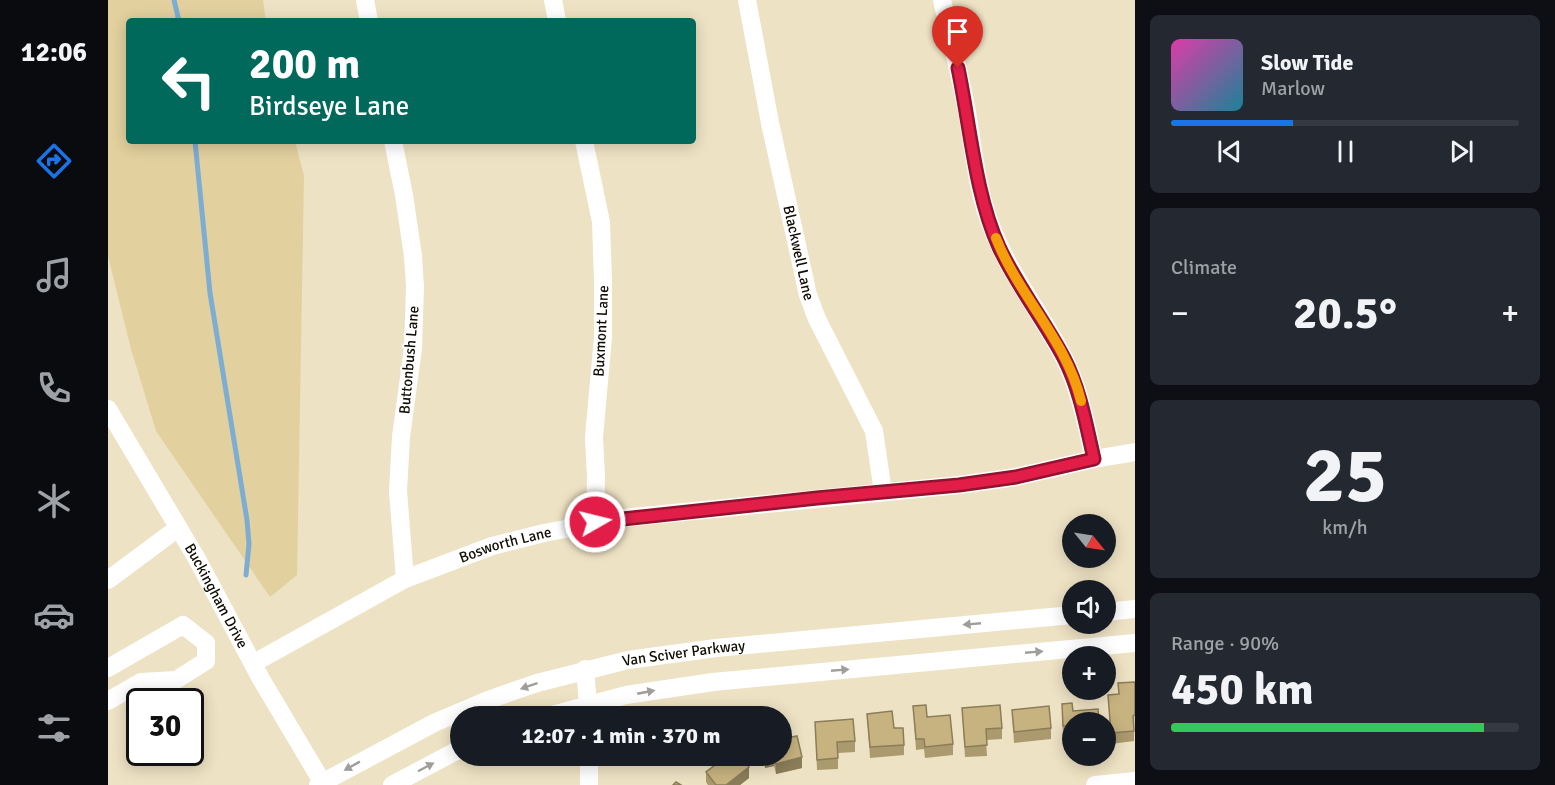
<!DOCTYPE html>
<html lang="en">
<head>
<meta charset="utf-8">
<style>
  body { margin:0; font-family:Signika,sans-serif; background:#242831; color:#f1f3f6; height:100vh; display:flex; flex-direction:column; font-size:22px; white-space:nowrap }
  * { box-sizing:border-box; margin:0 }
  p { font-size:20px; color:#9ea1a6 }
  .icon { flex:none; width:33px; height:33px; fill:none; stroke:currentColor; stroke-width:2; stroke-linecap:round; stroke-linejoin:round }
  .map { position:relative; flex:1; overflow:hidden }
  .sheet { display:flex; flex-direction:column; gap:15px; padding:15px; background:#0d0f14; width:420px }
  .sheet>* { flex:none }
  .banner { position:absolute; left:18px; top:18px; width:570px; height:126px; border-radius:6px; box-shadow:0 3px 15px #0003; background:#00695c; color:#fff; overflow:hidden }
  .needle { width:39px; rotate:120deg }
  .controls { position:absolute; left:954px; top:514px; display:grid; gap:12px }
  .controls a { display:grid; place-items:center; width:54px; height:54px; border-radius:50%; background:#171b24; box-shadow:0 3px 15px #0003; font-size:30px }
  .speed { position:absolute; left:18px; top:688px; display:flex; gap:12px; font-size:30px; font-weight:700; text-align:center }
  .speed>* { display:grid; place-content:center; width:78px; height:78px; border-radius:50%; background:#171b24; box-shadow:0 3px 15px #0003; line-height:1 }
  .speed .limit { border:3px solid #111; border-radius:9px; background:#fff; color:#111 }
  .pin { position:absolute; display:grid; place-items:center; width:51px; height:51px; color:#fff; margin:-62px -26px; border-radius:50% 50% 50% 0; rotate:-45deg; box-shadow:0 0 6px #0007 }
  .pin .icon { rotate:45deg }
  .me { position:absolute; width:66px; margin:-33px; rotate:82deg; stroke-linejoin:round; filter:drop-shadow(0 0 4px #0008) }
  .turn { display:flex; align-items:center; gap:21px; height:126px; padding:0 24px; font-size:27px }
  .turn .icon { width:78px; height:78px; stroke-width:2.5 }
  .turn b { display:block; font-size:42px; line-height:51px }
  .big { font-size:45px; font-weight:700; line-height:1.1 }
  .sheet .widget { flex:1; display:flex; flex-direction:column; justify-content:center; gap:9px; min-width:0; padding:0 21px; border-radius:9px; background:#242831 }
  .sheet .dial { align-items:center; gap:0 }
  .dial b { font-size:78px; line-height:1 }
  .song { display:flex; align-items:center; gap:18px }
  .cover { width:72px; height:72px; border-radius:9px; background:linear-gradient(135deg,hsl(320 70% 55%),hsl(190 70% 35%)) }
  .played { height:6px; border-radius:3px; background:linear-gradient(90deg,#1a73e8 35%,#363941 35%) }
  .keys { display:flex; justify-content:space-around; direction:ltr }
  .heat { display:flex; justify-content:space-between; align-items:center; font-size:33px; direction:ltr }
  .charge { height:9px; border-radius:4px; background:linear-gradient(90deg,#34c759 90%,#363941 0) }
  .trip { position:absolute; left:342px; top:706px; width:342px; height:60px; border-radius:30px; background:#171b24; box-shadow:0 3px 15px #0003; font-weight:700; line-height:60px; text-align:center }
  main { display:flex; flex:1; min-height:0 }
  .dock { display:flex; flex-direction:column; width:108px; justify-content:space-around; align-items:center; background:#090b0e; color:#9ea1a6 }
  .dock .icon { width:42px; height:42px }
  .dock .on { color:#1a73e8 }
  .dock b { font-size:27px; color:#f1f3f6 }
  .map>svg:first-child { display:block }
  .green { fill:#e2d09e }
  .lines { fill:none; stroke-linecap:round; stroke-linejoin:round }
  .stream { stroke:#7eadd2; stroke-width:5 }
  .minor { stroke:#fff; stroke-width:18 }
  .wall { fill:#ab9a6d }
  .shaded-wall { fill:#8b7d59 }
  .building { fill:#c7b37f; stroke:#8b7d59; stroke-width:1.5 }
  .oneway { fill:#9f9e9a }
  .route-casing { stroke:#92132f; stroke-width:15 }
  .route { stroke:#e11d48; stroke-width:10 }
  .slow { stroke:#f59e0b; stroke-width:10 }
  .labels { text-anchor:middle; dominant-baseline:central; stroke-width:4.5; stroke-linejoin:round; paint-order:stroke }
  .street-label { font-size:15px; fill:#100c03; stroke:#fff }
</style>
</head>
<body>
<main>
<nav class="dock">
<b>12:06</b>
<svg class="icon on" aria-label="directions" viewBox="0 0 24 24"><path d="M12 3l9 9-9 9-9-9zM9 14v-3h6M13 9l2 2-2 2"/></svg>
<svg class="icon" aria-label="music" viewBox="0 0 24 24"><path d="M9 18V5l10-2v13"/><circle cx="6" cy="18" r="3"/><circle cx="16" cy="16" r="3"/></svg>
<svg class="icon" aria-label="phone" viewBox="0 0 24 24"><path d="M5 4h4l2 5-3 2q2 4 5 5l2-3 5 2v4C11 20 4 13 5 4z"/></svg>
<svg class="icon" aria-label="climate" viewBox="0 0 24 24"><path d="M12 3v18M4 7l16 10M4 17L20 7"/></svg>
<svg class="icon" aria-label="car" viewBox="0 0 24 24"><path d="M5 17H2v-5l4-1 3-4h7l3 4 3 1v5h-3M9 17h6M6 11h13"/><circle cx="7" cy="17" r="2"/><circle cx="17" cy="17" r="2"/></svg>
<svg class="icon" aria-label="filters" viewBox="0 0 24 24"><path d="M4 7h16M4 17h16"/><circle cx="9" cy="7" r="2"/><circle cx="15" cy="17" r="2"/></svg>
</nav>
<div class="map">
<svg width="1027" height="785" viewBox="0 0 1027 785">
  <rect width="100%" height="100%" fill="#eee2c4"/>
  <!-- green -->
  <path class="green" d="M0 0H155L158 21H21V141H187L196 176 189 575 162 597 48 431 23 349 0 256Z"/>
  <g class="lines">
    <!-- stream -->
    <path class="stream" d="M66 0 71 21
      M87 141 102 293 139 520 141 544 138 575"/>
    <!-- minor -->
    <g class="minor">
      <path d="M257 0 261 21"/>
      <path d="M445 0 449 21"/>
      <path id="s1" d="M639 0 662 123 700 295 709 319 766 431 775 492"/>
      <path d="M834 0C842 35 851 71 858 107 865 145 868 186 882 223 899 272 933 312 956 358 972 390 978 424 986 459"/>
      <path d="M285 141 296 195 305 256 307 287 305 348 293 437 290 491 297 579"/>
      <path d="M476 141 493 222 495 280V337L486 437 488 477 487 522"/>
      <path id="s2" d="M0 409 89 559 153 679 216 785"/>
      <path d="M0 580 70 528"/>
      <path d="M998 612 1027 609"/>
      <path id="s3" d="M146 663 297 579 384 546 436 533 515 518 851 485 908 477 986 459 1027 452"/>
      <path d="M0 668 75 625 98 643"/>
      <path d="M477 669 481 717"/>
      <path d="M0 701 33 682 68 680 98 661V643"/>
      <path d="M437 717 518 695 605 682 1027 643"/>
      <path id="s4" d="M210 785 326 723 380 700 429 683 520 660 608 648 964 615"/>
      <path d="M284 785 352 749"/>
      <path d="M481 785V756"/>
      <path d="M987 785 1027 781"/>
    </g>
  </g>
  <!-- wall -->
  <path class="wall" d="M1027 682 1026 741 1003 744 1000 695 1010 694V683Z
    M954 704 964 723V736L955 737Z
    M805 706 819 717 845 744V755L817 758 816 749 808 750Z
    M854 708 894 728V739L878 740 879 756 857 757Z
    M904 710 943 728V739L906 743Z
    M759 714 786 728 796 745V755L762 758Z
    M707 722 747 741V752L730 753V769L709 770Z
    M655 756H674L694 768 668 774 666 766 657 768Z
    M598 772 641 778 632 785H600L598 782Z"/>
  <!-- shaded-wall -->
  <path class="shaded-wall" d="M664 756H666V766L657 768V758Z
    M694 757V768L668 774V764Z
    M641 767V778L632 785H618Z"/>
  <!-- building -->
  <path class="building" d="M1027 682V715L1025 716 1026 731 1003 733 1000 695 1011 694 1010 683Z
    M964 703 965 711 990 709 991 723H964V726H955L954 704Z
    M818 705 819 717 842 715 845 744 817 747 816 739H808L805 706Z
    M892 705 894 728 878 729 879 745 857 747 854 708Z
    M941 706 943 728 906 732 904 710Z
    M784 711 786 728H795L796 745 762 747 759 714Z
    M745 719 747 741 729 742 730 758 709 760 707 722Z
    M689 736 694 757 668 764 666 756H674V739Z
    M619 756H633L641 767 618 785H608L598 772Z
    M568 782 573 785H565Z"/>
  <!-- one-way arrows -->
  <defs><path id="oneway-solid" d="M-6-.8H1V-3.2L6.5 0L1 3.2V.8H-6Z" transform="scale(1.5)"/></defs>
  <g class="oneway">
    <use href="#oneway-solid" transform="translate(864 624) rotate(175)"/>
    <use href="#oneway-solid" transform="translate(926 652) rotate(-5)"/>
    <use href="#oneway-solid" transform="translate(732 670) rotate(-5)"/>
    <use href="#oneway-solid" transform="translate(421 686) rotate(161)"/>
    <use href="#oneway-solid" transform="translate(538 692) rotate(-11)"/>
    <use href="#oneway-solid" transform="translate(244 766) rotate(151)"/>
    <use href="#oneway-solid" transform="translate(318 767) rotate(-28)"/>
  </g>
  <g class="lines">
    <!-- route casing -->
    <g class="route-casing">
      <path id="route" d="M487 522 709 498 851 485 908 477 986 459C978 424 972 389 956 358 936 320 909 286 891 247 867 194 862 125 850 68"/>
    </g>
    <!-- route -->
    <use href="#route" class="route"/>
    <!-- slow -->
    <path class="slow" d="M888 238C910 295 959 341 973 401"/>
  </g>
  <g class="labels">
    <!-- street labels -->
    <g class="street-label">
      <text stroke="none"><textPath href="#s1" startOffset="258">Blackwell Lane</textPath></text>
      <text transform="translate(493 331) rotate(-87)">Buxmont Lane</text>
      <text transform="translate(301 360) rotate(-85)">Buttonbush Lane</text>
      <text stroke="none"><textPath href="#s3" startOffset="279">Bosworth Lane</textPath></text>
      <text stroke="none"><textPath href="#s2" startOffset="216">Buckingham Drive</textPath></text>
      <text stroke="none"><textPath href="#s4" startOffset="392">Van Sciver Parkway</textPath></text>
    </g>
  </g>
</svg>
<div class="controls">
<a><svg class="needle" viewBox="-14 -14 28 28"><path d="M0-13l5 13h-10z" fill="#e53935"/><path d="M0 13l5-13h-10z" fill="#9ea1a6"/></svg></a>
<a><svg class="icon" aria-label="sound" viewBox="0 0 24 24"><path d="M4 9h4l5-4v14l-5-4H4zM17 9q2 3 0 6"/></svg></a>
<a>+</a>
<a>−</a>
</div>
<div class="speed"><div class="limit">30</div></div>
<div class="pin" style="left:850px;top:68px;background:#d93025"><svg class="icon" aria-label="arrive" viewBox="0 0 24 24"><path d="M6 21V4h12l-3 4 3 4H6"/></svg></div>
<svg class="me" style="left:487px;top:522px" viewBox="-20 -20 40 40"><circle r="17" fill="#e11d48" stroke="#fff" stroke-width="3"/><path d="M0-11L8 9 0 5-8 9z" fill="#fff"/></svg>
<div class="trip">12:07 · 1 min · 370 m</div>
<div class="banner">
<div class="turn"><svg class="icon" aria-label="left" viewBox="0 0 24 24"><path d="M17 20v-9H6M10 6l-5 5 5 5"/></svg><div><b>200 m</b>Birdseye Lane</div></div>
</div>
</div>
<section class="sheet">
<div class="widget">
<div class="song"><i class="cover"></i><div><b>Slow Tide</b><p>Marlow</p></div></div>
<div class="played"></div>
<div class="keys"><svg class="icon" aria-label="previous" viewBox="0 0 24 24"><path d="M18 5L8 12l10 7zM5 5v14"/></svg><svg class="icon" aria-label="pause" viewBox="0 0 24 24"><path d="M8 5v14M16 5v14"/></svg><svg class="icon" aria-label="next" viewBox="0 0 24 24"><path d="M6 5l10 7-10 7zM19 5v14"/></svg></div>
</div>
<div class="widget"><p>Climate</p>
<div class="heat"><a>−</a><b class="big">20.5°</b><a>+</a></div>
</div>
<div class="widget dial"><b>25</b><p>km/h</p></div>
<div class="widget"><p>Range · 90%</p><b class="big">450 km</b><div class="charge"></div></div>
</section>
</main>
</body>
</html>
